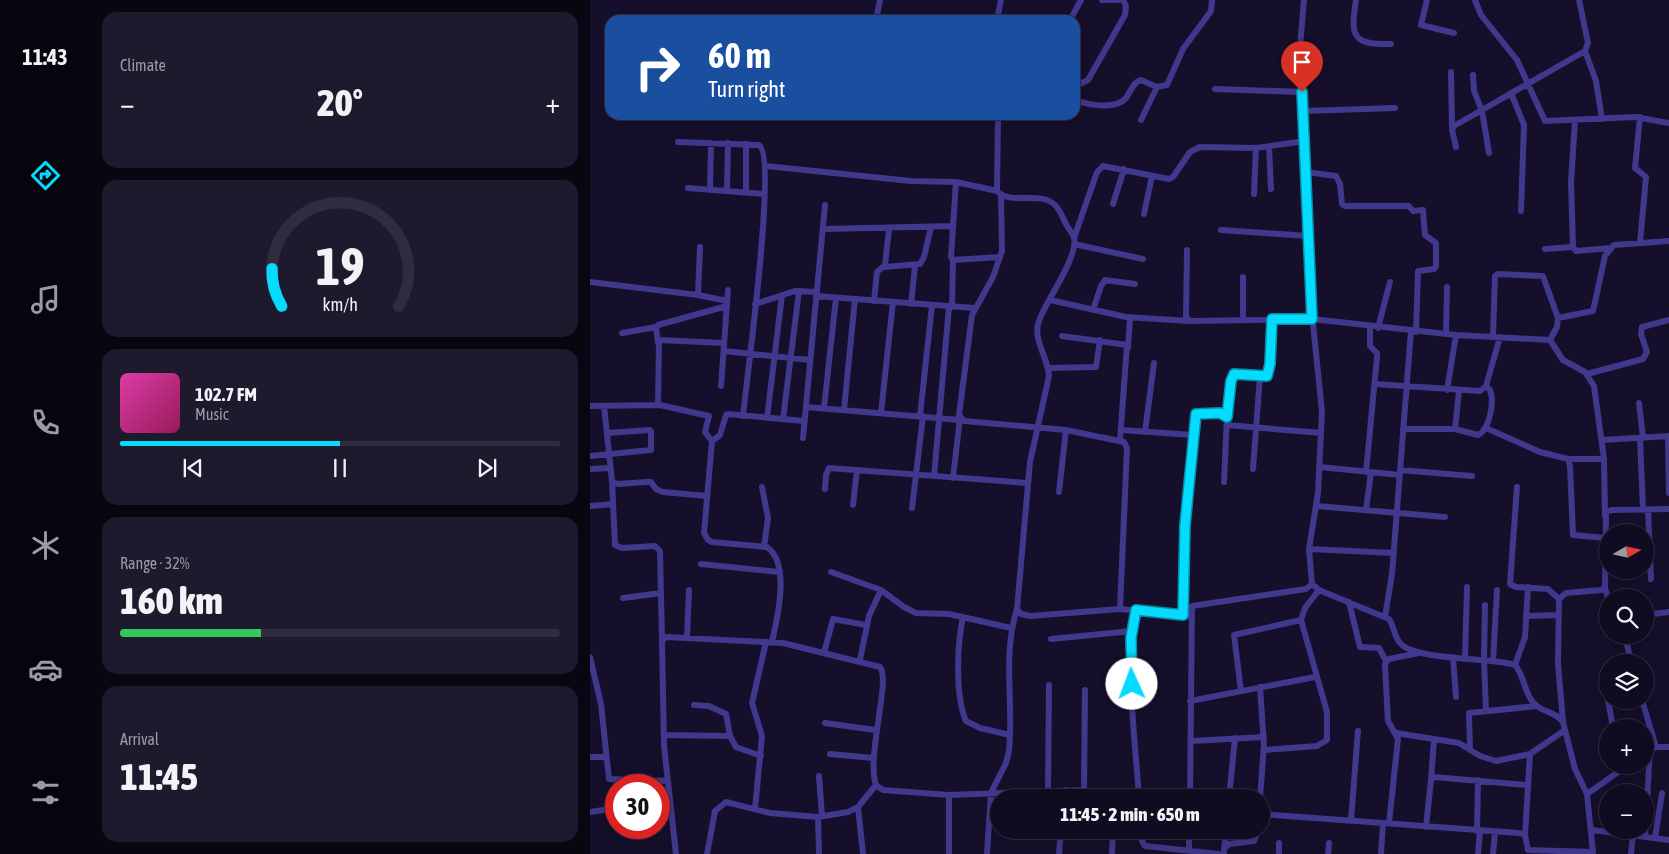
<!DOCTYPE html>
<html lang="en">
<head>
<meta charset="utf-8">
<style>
  body { margin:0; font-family:"Asap Condensed",sans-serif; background:#1e192d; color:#f1f3f6; height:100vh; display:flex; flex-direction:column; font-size:19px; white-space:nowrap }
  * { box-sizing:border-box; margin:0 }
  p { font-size:16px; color:#9c9ba5 }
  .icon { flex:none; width:28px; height:28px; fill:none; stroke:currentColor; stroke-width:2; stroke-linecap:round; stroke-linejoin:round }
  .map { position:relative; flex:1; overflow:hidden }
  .details { display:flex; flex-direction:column; gap:12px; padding:12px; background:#090612; width:500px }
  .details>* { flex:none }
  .banner { position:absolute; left:15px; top:15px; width:475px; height:105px; border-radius:15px; box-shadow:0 5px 20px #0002,0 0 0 1px #302b3e; background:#1a4fa0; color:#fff; overflow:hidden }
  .needle { width:32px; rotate:81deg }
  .buttons { position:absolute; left:1009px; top:524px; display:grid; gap:10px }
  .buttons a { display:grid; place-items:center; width:55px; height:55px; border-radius:50%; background:#100b20; box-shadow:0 5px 20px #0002,0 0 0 1px #302b3e; font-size:25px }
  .speed { position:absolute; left:15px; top:774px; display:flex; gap:10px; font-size:25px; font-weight:700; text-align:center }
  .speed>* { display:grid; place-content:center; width:65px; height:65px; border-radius:50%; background:#100b20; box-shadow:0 5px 20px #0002,0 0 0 1px #302b3e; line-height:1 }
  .speed .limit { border:8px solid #d22; background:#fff; color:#111 }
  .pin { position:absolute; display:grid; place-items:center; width:42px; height:42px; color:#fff; margin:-51px -21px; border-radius:50% 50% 50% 0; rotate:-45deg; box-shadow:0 0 5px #0007 }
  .pin .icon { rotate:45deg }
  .me { position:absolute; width:55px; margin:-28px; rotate:358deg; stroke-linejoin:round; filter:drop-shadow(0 0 4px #0008) }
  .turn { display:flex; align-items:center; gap:18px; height:105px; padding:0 20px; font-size:22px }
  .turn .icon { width:65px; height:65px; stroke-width:2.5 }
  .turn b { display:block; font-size:35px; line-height:42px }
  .big { font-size:38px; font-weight:800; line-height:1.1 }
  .details .tile { flex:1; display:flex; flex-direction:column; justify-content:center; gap:8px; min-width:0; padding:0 18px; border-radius:15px; background:#1e192d }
  .details .dial { align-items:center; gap:0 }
  .dial svg { height:130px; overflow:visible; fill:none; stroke:#302b3e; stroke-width:7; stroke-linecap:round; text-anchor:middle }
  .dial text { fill:#f1f3f6; stroke:none }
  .song { display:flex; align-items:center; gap:15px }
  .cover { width:60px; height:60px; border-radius:8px; background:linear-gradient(135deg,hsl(320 70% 55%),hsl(330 70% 35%)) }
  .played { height:5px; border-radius:2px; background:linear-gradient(90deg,#05dbff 50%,#302b3e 50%) }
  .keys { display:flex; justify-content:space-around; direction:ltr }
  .heat { display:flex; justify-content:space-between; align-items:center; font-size:28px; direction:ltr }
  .charge { height:8px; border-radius:4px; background:linear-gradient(90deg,#34c759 32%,#302b3e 0) }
  .trip { position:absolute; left:400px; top:789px; width:280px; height:50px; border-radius:25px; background:#100b20; box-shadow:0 5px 20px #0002,0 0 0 1px #302b3e; font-weight:800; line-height:50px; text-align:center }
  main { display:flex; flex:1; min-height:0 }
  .menu { display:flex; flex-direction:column; width:90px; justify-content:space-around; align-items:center; background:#06040d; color:#9c9ba5 }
  .menu .icon { width:35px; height:35px }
  .menu .selected { color:#05dbff }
  .menu b { font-size:22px; color:#f1f3f6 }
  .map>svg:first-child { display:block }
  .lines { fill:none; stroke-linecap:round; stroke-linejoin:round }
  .minor { stroke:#3f388c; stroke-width:6 }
  .route-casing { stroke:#038ea6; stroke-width:12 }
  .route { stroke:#05dbff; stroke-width:9 }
</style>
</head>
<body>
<main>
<nav class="menu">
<b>11:43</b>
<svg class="icon selected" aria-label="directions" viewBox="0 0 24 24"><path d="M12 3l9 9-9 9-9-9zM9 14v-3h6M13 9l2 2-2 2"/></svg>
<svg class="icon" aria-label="music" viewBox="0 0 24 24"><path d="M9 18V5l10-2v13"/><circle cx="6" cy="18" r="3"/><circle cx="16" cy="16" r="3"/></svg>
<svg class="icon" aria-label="phone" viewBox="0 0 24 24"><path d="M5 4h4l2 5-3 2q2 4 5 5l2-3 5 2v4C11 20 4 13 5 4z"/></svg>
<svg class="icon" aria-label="climate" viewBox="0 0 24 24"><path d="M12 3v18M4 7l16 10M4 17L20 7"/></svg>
<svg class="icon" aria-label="car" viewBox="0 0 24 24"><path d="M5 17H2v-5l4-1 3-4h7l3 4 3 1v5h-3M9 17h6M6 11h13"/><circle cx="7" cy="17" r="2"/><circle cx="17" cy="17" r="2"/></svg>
<svg class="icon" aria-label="filters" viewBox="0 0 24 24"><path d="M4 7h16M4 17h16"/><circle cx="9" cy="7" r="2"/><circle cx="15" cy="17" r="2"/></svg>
</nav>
<section class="details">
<div class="tile"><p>Climate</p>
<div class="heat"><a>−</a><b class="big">20°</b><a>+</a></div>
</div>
<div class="tile dial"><svg viewBox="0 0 100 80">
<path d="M14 69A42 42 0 1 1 86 69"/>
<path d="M14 69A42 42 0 0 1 8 46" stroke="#05dbff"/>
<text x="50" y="56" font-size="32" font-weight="700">19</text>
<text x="50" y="72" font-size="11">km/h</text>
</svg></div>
<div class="tile">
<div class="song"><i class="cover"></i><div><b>102.7 FM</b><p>Music</p></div></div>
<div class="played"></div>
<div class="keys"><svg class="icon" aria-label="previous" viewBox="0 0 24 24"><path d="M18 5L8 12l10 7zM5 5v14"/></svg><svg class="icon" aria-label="pause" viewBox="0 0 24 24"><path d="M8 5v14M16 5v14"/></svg><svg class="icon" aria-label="next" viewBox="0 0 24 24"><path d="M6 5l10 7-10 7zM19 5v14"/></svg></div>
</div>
<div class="tile"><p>Range · 32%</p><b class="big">160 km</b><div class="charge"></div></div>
<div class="tile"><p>Arrival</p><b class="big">11:45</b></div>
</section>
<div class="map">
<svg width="1079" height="854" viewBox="0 0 1079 854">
  <rect width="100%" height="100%" fill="#150f2b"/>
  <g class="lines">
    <!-- minor -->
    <path class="minor" d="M512 0H529
      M766 0C760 37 763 45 801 44
      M837 0 831 25 864 33
      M885 0 891 15 927 60 955 121 1045 117 1079 123
      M286 20 290 0
      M407 20 411 0
      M480 20 491 0
      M995 51 1006 81 1012 119
      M861 72 862 128
      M883 75 884 91 892 111 899 153
      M485 81 492 83 498 80 535 15 536 6 533 0
      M625 89 713 92
      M921 93 934 125 931 211
      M485 100C498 105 526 110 536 98 541 91 543 82 551 80L567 87 577 85 593 49 621 11 622 0
      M713 111 805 108
      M408 115 407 191C421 206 450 190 465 205 470 210 473 218 476 224 478 228 482 233 484 237 489 257 455 302 449 321 442 339 458 357 459 376L440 462 427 609 431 614 440 616 530 609 600 616
      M1050 117 1045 168 1056 177 1050 243
      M551 120 567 87
      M985 121 981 182 983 247 986 251 1021 248
      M88 142 169 145C188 156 156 383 153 416
      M679 146 681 189
      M866 147 862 130 864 126 995 51 998 43 989 0
      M176 166 321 181 366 182 407 191
      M716 172 746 176 750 184 752 204 755 206H819L823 211 833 210 835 235 846 243V266L844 269 828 271 826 332
      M366 182 361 257 363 260 410 257
      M98 188 174 194
      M120 190 121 143
      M137 191 138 143
      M156 192V144
      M664 194 666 148
      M411 195 412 251 403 277 382 315 369 415 374 421 476 430 534 442 537 448 530 609
      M523 204 534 169
      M554 214 562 176
      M233 229 363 226
      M631 230 718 236
      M484 238 507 172 513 166 579 179 583 177 600 152 610 147 666 148 715 141
      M484 244 553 259
      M110 247 108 295 137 301
      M955 249 983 247
      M597 250 596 316 599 321 722 319 866 335 960 340 973 360 995 372 1004 386 1014 459 1015 516
      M294 267 330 264 334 257 341 227
      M0 282 108 295
      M226 296 385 308
      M460 300 536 317 599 321
      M284 301 287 272 295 265 299 229
      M165 304 205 291 227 292
      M321 304 325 266
      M362 307 363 260
      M503 310 511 286 515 280 545 284
      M968 318 1003 311 1015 256 1024 245 1079 241
      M653 320V277
      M788 328 800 282
      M32 333 66 327
      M856 334 857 287
      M472 336 537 345 530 440
      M903 336 905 276 908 274 953 276 968 318 967 327 960 340
      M68 343 66 327 68 325 137 306
      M538 348 540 317
      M134 351 220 360
      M459 368 506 367 510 340
      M997 374 1053 359 1057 352 1051 334 1052 327 1079 320
      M785 384 890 391 896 386 910 337
      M131 386 138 290
      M857 390 866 335
      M1049 403 1053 438
      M68 405 69 340 134 343
      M0 406 70 405 119 416 115 432 122 441 114 533 118 540 122 542 177 547C201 564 187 619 182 642
      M14 406 22 481 27 484 57 482H61L66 489 73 492 117 496
      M216 407 370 420
      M234 408 246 298
      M254 410 265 299
      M291 413 303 302
      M330 416 342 305
      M637 417 641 381 644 374 673 377 678 373 682 319
      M177 418 192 295
      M193 419 209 291
      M637 425 731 433
      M896 428 950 452 978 459 980 466 983 535 1015 538
      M813 429H865L888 435C899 430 905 402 900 390L896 386
      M865 429 869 391
      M531 430 603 435
      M555 432 564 363
      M1078 436 1079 493
      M213 438 235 205
      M1050 438 1053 510
      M1012 440 1079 436
      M122 441 130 435 136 415 138 414 214 421
      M0 456 61 450V431L59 430 17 433
      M978 459H1014
      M730 467 810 475
      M0 469 20 468
      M663 469 670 376
      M810 470 882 476
      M776 472 787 357V353L780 346V326
      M344 476 359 307
      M363 478 370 418
      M22 481 25 545 32 548 65 546 70 551 72 641
      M172 487 178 518 174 547
      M927 487 920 584 926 587 958 589 969 599
      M235 489 236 475 239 468 437 483
      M469 492 476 430
      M263 505 267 470
      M0 506 23 504
      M727 506 855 517
      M322 508 333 416
      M776 510 781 472
      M1058 510 1061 579
      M719 549 803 553
      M111 564 189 572
      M241 572 291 590 314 607 326 613 359 614 421 628
      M1015 588 1018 598
      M33 598 71 593
      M759 602 770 647 789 648 796 661
      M895 605 894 660 896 711
      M546 611C535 671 545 736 549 798
      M593 615 595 535 606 414 630 413 637 417 634 482
      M1055 615 1079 612
      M936 616 968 615
      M373 617C367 644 365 696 376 721L390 728 420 735
      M795 617 802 574 821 331
      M1035 635 1041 662
      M97 638 99 590
      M461 639 542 631
      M234 653 243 619 276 625
      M0 657 11 704 19 779 78 781
      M863 657 866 697
      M875 658 877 587
      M270 660 279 616 291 590
      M903 661 907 590
      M925 665 935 637 938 587
      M670 687 674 745 670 798
      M651 691 644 635 711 620
      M1018 700 1023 728
      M1052 700 1066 747
      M600 701 725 677
      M104 705 119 706 136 714 140 736 146 747 171 756
      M973 721 968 664 969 599 976 593 1011 590 1015 588 1016 512 1022 510 1079 509
      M235 723 285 730
      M806 733 869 743 890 756 906 761 940 754
      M74 735 140 736
      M601 741 674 737
      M674 750 727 746 737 740V712L711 620 715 608 729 590
      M880 750 879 713 947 706
      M1055 753 1066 747H1079
      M240 754 283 758
      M0 757H16
      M229 776 232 816
      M841 780 844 739
      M494 790 495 690
      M458 791 459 685
      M997 794 1038 765
      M475 798V790
      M600 798 602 606 716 589 722 584 719 549 728 493 732 412 720 294 713 92 709 58 714 0
      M639 798 645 738
      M268 807 273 854
      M165 809 172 736 162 703 176 642
      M0 812 26 808
      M671 814 929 833 935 835 938 850 1003 852 997 794 985 769 973 722C966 712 956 713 947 706 934 696 935 676 925 665 899 657 826 661 810 643 804 636 804 626 799 619L729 590 722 584
      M228 817 229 854
      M761 820 768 731
      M799 823 808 739 798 721 795 664 799 659 829 653
      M836 827 841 780 844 777 937 785
      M550 830 552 841 555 846 629 854
      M1002 830 1079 840
      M887 831 888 780
      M935 835 940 754 975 730
      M1055 836 1060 749
      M1065 838 1072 793
      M634 849 636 830
      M599 850V830
      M86 854 74 746 72 641 76 637 193 643 290 667C301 680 276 757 286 785L293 790 359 795 494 790 518 798
      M117 854 125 811 136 802 180 813 228 817 258 812 268 807 286 785
      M359 854V795
      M397 854 401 793 416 763 419 751C424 703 412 656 427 609
      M469 854 471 830
      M522 854 523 830
      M634 854V849L639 844 664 841 668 830
      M689 854V843
      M738 854 739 843
      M791 854 793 823
      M888 854 890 831
      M903 854 905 832
      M1041 854 1043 834"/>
  </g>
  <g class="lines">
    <!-- route casing -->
    <g class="route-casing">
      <path id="route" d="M542 684 541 638 546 610 593 615 595 525 606 414 630 413 637 417 641 381 644 374 677 376 680 364 682 319H722L712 92"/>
    </g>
    <!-- route -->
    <use href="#route" class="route"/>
  </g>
</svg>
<div class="buttons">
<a><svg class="needle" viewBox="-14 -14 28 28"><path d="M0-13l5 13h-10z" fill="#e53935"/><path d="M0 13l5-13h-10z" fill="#9c9ba5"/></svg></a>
<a><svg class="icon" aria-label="search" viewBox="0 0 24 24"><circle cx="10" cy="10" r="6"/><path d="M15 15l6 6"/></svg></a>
<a><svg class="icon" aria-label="layers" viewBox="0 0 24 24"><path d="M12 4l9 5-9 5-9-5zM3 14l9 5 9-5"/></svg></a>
<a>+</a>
<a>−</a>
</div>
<div class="speed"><div class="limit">30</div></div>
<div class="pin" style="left:712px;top:92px;background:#d93025"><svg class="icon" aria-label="arrive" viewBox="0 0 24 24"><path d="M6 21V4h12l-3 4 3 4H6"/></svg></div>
<svg class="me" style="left:542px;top:684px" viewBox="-20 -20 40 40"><circle r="19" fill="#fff"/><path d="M0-13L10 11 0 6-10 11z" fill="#05dbff"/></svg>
<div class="trip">11:45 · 2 min · 650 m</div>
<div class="banner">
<div class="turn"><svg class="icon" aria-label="right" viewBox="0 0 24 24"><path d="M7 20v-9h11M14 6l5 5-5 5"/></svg><div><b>60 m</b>Turn right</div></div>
</div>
</div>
</main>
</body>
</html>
